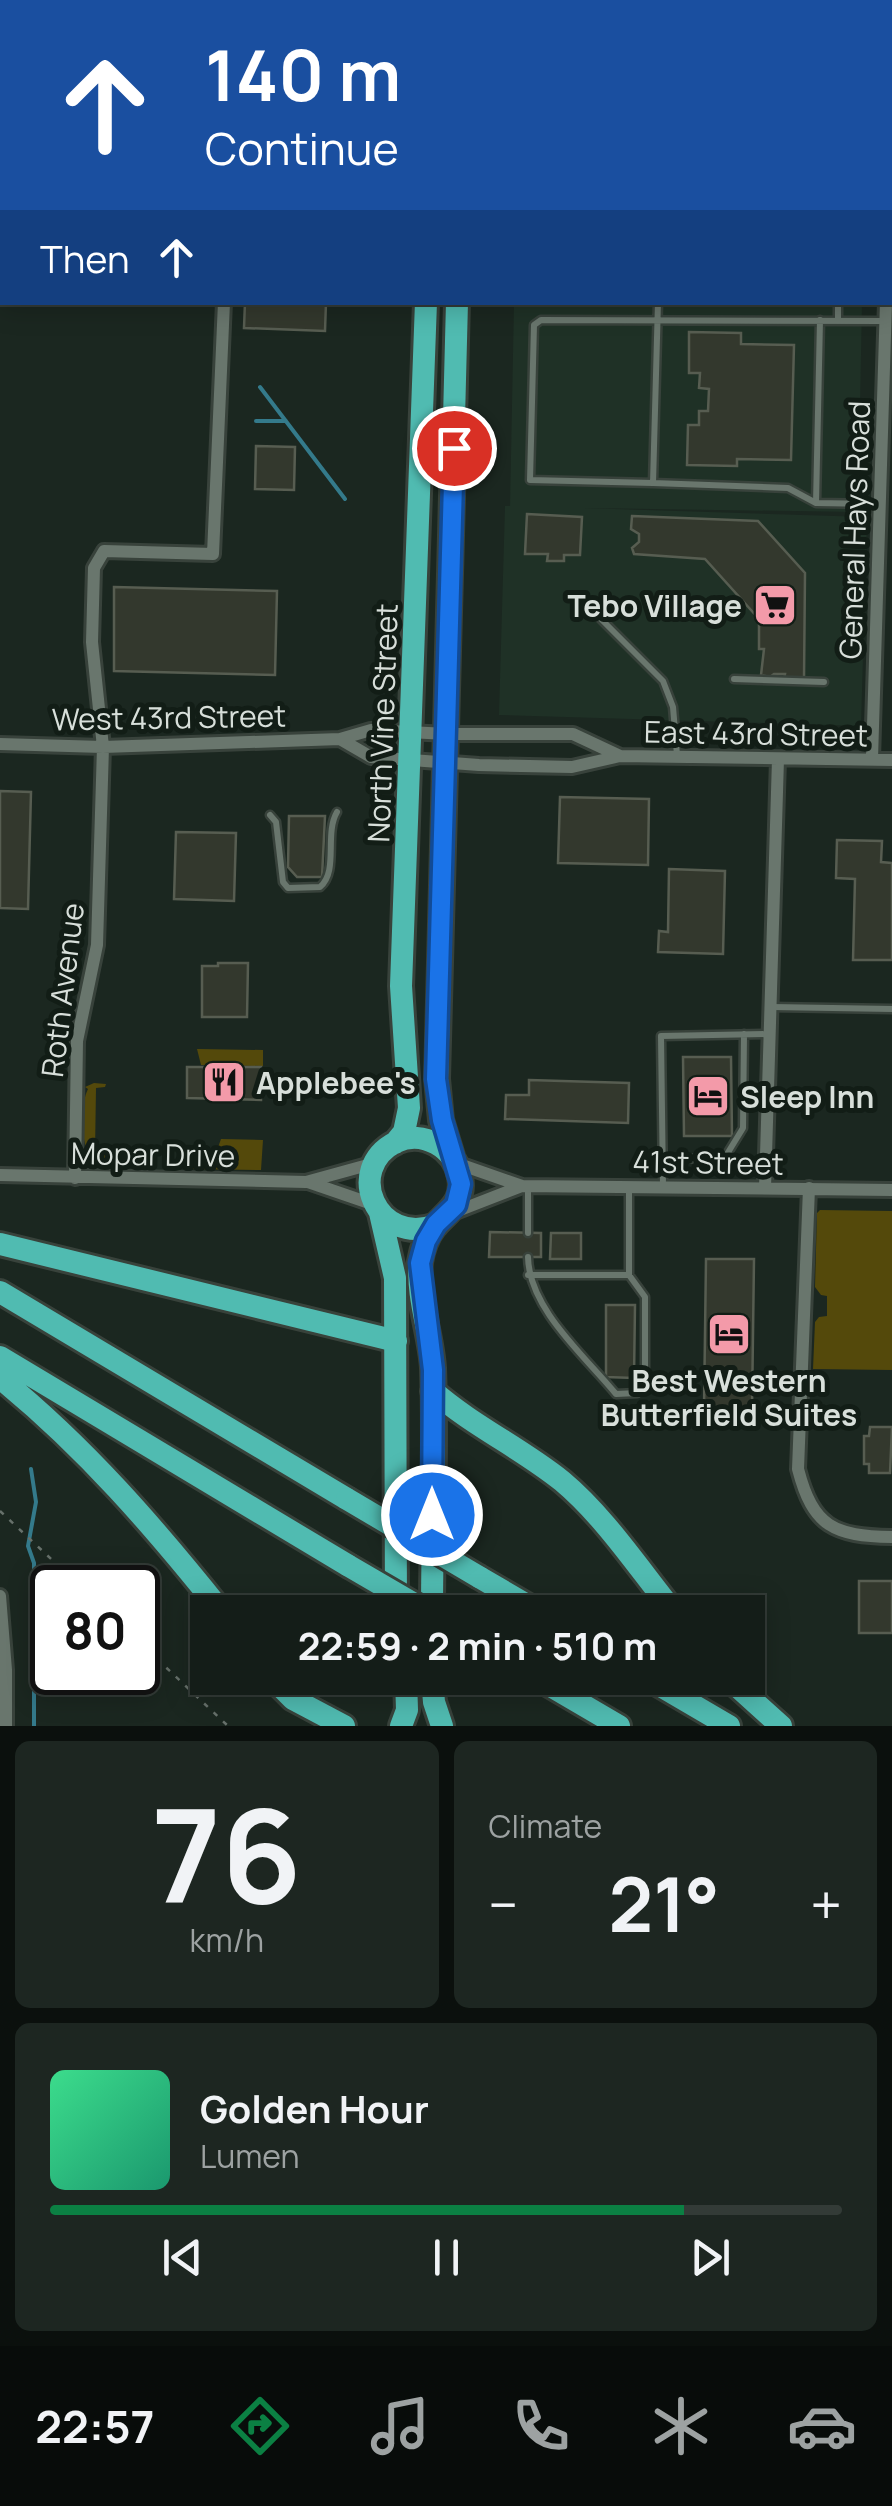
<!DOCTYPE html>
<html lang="en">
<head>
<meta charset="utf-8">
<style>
  body { margin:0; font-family:Manrope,sans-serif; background:#1d2621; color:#f1f3f6; height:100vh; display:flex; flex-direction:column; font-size:38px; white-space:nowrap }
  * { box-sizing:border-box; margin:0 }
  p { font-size:32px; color:#9da2a2 }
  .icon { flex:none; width:55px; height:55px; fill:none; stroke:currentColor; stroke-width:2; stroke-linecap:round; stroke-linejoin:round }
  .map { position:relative; height:1726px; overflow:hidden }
  .side { display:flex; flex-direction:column; gap:15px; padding:15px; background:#0b100d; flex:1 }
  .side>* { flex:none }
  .banner { position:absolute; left:0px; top:0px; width:892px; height:305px; box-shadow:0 5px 25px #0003,0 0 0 2px #333b37; background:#1a4fa0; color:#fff; overflow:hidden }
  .speed { position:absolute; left:30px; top:1565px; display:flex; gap:20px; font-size:50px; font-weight:700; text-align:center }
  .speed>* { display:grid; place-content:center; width:130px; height:130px; border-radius:50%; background:#141d18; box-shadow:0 5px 25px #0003,0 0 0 2px #333b37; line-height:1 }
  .speed .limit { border:5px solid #111; border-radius:15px; background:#fff; color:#111 }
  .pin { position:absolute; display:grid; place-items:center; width:85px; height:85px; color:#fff; margin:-42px; border:5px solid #fff; border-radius:50%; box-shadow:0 2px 10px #0007 }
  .me { position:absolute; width:110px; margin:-55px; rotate:0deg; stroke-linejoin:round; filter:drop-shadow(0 0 8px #0008) }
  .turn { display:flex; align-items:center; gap:35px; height:210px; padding:0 40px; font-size:45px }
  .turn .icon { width:130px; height:130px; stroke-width:2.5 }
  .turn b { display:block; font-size:70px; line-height:85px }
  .then { display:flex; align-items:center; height:95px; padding:0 40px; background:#0003; gap:20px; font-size:38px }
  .big { font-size:75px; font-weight:700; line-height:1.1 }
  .side .widget { flex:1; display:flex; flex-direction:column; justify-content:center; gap:15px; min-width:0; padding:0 35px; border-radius:15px; background:#1d2621 }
  .side .dial { align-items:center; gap:0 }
  .dial b { font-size:130px; line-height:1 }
  .song { display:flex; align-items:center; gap:30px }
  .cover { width:120px; height:120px; border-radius:15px; background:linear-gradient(135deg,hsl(150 70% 55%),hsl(160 70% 35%)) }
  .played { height:10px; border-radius:5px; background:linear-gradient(90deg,#0b8043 80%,#333b37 80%) }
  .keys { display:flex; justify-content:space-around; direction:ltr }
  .heat { display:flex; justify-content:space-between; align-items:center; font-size:55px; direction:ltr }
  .side .tiles { flex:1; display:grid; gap:15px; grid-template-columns:1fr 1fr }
  .widget:last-child { grid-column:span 2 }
  .trip { position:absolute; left:190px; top:1595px; width:575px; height:100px; border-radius:0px; background:#141d18; box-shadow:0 5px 25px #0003,0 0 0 2px #333b37; font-weight:700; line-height:100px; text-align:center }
  .menu { display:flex; height:160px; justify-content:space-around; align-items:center; background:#080c0a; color:#9da2a2 }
  .menu .icon { width:70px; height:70px }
  .menu .selected { color:#0b8043 }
  .menu b { font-size:45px; color:#f1f3f6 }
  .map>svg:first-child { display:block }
  .built { fill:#1f3126 }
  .green { fill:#54490b }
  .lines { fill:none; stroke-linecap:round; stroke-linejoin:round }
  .stream { stroke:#347a8b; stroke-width:4 }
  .building { fill:#33382d; stroke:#575d51; stroke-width:2.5 }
  .lane-casing { stroke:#38423b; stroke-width:11 }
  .street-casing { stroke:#38423b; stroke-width:18 }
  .highway-casing { stroke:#38423b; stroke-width:28 }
  .path { stroke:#67716b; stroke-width:2.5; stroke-dasharray:5 8; stroke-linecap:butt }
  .lane { stroke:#69766d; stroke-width:6 }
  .street { stroke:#69766d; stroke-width:12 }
  .highway { stroke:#50bbb1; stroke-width:22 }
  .highway-bridge-casing { stroke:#38423b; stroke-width:28; stroke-linecap:butt }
  .highway-bridge { stroke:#50bbb1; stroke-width:22 }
  .route-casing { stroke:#114b97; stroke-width:25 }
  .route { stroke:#1a73e8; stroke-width:18 }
  .labels { text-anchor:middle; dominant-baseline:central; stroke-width:10; stroke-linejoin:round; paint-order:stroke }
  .street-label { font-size:30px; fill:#d8dfda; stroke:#121d16 }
  .poi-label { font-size:30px; font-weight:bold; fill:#d8dfda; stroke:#121d16; text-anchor:start }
</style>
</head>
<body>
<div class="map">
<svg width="892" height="1726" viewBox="0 0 892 1726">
  <rect width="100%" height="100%" fill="#1b2720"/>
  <!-- built -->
  <path class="built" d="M514 303H862L858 512 583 508 867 517 861 726 499 715 505 506H510Z"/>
  <!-- green -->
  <path class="green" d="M197 1049 263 1050V1066L201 1065Z
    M94 1083 106 1084 105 1087 96 1088 95 1152 108 1155V1164L112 1166 107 1170 93 1166 95 1163C80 1149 79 1107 88 1089L85 1087Z
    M221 1139 263 1140 261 1170 193 1169 191 1150H217Z
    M820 1210 892 1211V1370L813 1369 815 1322 819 1317 827 1316V1296L821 1295 815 1287 817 1213Z"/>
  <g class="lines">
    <!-- stream -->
    <path class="stream" d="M260 387 345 499
      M256 421H286
      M31 1469 36 1502 28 1546 34 1563V1726"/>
  </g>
  <!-- building -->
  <path class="building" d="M245 302H326L325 331 244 328Z
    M689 332 741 333V344L794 345 791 460 737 459V466L687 465 688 425H699V411H708L709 389 699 388 700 373H689Z
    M256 446 295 447 294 490 255 489Z
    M527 514 582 517 580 555H564V561H547L548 554H525Z
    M632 516 758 521 805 573 804 679H784L785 674H774L770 677 761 675 764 649H759V619L705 559 634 554 632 548 639 542V534L631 529Z
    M114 587 277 591 275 675 114 671Z
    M0 791 31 792 28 909 0 908Z
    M560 797 649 799 648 865 558 863Z
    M289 816H325L322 877H297L288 867Z
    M176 832 236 833 234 901 174 899Z
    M837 840 882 841 881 862 892 863V960H853L855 879 836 878Z
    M669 869 725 871 723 954 658 952 659 931 668 932Z
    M218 963H248L247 1017H202V966H218Z
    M683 1057H731L732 1136H684Z
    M187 1067H261V1100L187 1098Z
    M529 1080 629 1083 628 1123 505 1119 506 1095H529Z
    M490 1232 541 1233V1257H489Z
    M551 1233H581V1259H550Z
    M706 1259H754L752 1409 704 1408Z
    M606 1305H635L634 1378 606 1377Z
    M870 1427H892L890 1473H869V1464H864V1436H869Z
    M859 1581H892V1633H859Z"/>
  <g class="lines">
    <!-- lane casing -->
    <g class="lane-casing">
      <path id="lane" d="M658 302 653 483 788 488 816 503 877 504
        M838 320V302
        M653 483 530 480 534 325 541 320 886 321
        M816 503 820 320
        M599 617 663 681 673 707 677 755
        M734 679 824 682
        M270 815 276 822 283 882 288 888 320 887C339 871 324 834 337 812
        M772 1007 892 1009
        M663 1158 724 1159 743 1128 744 1034
        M663 1186 661 1036 770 1034
        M528 1187V1233
        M528 1257C529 1309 585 1356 616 1394L637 1393 645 1382V1297L629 1275V1186
        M528 1275H629"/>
    </g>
    <!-- street casing -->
    <g class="street-casing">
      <path id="street" d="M106 2V0
        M0 52H2
        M890 73H892
        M890 163 892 86
        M340 739 371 757 479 765 572 767 620 756 892 760
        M0 744 103 747 340 739 371 730 447 734H573L620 756
        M872 759 886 302
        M456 1163 522 1186 892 1190
        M0 1175 306 1182 375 1163
        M75 1178 77 1041 97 945 103 747 92 642 94 568 104 551 213 554 224 302
        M308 1182 375 1205
        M765 1188 778 759
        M809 1188 798 1469C813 1527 834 1536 892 1537
        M455 1212 522 1186
        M0 1596 6 1670V1726"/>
    </g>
    <!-- highway casing -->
    <g class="highway-casing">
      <path id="highway" d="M435 2V0
        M464 2V0
        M395 1143 404 1132 409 1108 401 986 426 302
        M452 1156 441 1120 437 1079 457 302
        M380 1213 395 1278 396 1612
        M0 1244 396 1341
        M0 1292 347 1499
        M0 1357 349 1566
        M0 1378C85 1447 154 1527 222 1612
        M433 1391C473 1426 521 1448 562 1481 605 1517 639 1569 674 1612
        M479 1577 539 1612
        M432 1612C432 1531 436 1449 433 1368 431 1334 416 1297 420 1262 422 1250 426 1237 434 1227 448 1211 465 1202 460 1177 455 1148 423 1129 396 1142 343 1169 377 1247 436 1225
        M272 1678 293 1699 344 1726
        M432 1678 434 1702 442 1726
        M537 1678 619 1726
        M647 1678 729 1726
        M728 1678 781 1726
        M401 1726 407 1710 406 1678"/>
    </g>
    <!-- path -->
    <path class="path" d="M0 1511 82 1588
      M138 1641 228 1726"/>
    <!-- lane -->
    <use href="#lane" class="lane"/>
    <!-- street -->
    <use href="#street" class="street"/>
    <!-- highway -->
    <use href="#highway" class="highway"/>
    <!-- highway-bridge casing -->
    <g class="highway-bridge-casing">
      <path id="highway-bridge" d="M347 1499 479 1577
        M349 1566 428 1612"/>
    </g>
    <!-- highway-bridge -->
    <use href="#highway-bridge" class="highway-bridge"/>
  </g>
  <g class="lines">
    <!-- route casing -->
    <g class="route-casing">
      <path id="route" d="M432 1515 433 1370 420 1263 426 1241 436 1224 456 1205 461 1184 442 1120 436 1079 454 448"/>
    </g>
    <!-- route -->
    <use href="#route" class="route"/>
  </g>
  <!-- icons -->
  <defs>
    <g id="supermarket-square" transform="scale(2.25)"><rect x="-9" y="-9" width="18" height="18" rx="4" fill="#f39aa9" stroke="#121d16"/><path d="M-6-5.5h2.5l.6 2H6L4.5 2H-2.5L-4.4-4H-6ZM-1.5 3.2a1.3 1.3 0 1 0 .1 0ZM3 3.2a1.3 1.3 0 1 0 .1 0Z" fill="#111"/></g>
    <g id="restaurant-square" transform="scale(2.25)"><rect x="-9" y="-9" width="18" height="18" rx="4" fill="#f39aa9" stroke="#121d16"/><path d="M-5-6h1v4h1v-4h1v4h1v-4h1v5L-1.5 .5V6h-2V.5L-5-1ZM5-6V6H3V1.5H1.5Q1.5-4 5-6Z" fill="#111"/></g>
    <g id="hotel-square" transform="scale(2.25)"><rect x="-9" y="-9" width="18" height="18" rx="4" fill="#f39aa9" stroke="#121d16"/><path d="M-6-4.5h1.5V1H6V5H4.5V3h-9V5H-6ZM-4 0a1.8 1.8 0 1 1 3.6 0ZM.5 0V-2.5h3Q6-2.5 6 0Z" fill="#111"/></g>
  </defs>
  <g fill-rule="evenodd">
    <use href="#supermarket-square" x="775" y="605"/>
    <use href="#restaurant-square" x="224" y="1082"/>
    <use href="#hotel-square" x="708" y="1096"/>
    <use href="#hotel-square" x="729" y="1334"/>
  </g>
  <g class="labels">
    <!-- street labels -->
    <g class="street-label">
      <text transform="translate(854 530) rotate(-88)">General Hays Road</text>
      <text transform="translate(169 717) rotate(-1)">West 43rd Street</text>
      <text transform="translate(382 723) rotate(-88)">North Vine Street</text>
      <text transform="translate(756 733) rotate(1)">East 43rd Street</text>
      <text transform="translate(62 990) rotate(-83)">Roth Avenue</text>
      <text transform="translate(153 1154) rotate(1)">Mopar Drive</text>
      <text transform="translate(708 1162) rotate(1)">41st Street</text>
    </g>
    <!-- poi labels -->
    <g class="poi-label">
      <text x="742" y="605" text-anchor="end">Tebo Village</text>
      <text x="256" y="1082">Applebee's</text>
      <text x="740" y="1096">Sleep Inn</text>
      <text x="729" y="1380" text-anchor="middle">Best Western<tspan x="729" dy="34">Butterfield Suites</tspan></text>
    </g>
  </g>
</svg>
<div class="speed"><div class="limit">80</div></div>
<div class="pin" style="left:454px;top:448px;background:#d93025"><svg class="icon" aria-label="arrive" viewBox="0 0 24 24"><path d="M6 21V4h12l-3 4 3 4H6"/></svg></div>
<svg class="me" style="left:432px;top:1515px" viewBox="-20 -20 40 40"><circle r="17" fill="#1a73e8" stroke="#fff" stroke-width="3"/><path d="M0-11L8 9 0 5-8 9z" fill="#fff"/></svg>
<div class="trip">22:59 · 2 min · 510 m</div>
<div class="banner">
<div class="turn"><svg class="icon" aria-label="ahead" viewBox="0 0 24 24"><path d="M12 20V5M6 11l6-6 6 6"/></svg><div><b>140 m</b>Continue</div></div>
<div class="then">Then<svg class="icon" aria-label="ahead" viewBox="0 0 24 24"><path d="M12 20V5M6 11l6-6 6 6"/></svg></div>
</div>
</div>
<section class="side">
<div class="tiles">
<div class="widget dial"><b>76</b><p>km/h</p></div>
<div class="widget"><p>Climate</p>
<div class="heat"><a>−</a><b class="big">21°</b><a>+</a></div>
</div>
<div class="widget">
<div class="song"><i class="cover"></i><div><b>Golden Hour</b><p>Lumen</p></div></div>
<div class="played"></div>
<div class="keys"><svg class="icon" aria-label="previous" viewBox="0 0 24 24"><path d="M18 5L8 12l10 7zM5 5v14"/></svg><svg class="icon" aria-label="pause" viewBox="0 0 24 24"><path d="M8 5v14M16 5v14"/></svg><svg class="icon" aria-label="next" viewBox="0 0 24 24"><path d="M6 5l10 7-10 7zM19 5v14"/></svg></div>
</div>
</div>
</section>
<nav class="menu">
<b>22:57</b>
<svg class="icon selected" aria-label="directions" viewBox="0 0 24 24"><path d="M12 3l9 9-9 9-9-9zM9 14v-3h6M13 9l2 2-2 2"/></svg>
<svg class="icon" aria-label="music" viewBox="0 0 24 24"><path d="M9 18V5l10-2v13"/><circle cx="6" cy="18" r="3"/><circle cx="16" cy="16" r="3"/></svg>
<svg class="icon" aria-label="phone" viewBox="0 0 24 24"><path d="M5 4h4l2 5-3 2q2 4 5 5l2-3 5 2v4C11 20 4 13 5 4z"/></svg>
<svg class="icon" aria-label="climate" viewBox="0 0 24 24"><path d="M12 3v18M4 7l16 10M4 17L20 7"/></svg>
<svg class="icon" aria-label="car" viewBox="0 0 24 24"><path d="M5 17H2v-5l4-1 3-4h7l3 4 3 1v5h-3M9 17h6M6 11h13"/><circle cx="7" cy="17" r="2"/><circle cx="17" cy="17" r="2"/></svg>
</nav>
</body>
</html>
